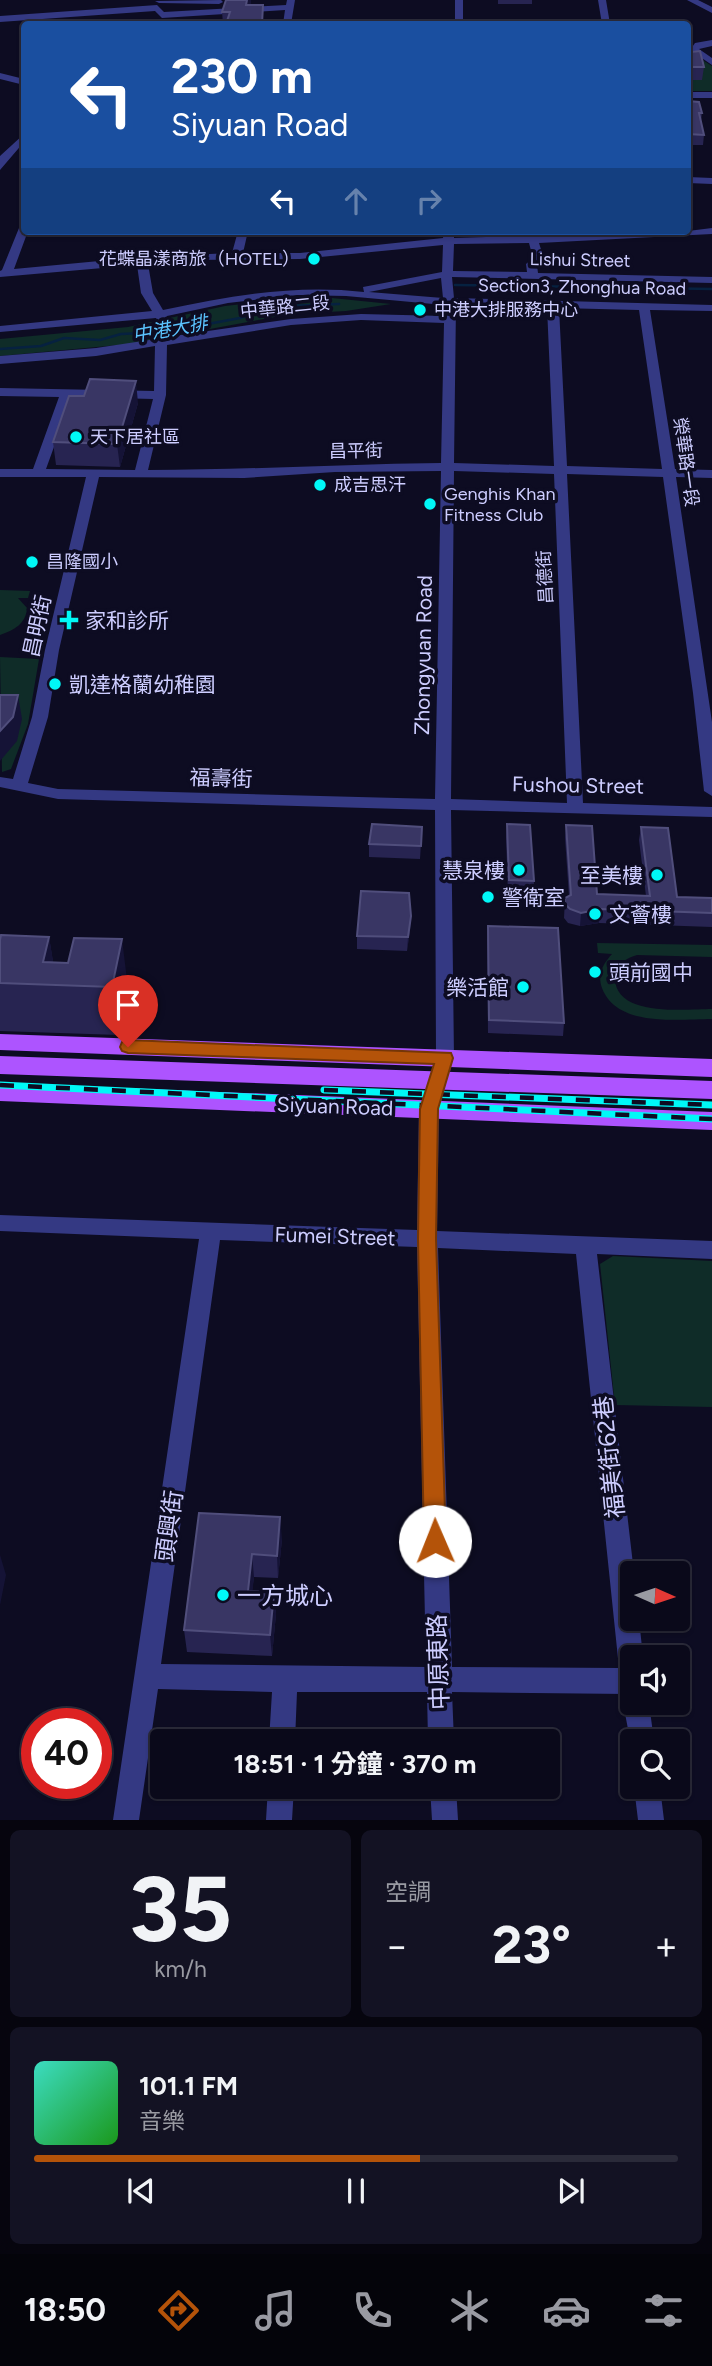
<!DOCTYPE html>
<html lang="zh-TW">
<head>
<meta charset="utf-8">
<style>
  body { margin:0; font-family:Figtree,"Noto Sans TC",sans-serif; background:#131223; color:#f1f3f6; height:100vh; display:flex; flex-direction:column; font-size:26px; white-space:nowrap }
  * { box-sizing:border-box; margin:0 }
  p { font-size:23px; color:#999aa2 }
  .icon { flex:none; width:38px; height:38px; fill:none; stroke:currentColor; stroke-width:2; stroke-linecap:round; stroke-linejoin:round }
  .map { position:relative; height:1820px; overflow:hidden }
  .drawer { display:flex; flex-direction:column; gap:10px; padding:10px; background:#06050e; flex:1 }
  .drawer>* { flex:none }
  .guide { position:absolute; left:21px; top:21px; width:670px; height:214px; border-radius:7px; box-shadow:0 2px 5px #0004,0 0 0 2px #2a2a39; background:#1a4fa0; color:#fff; overflow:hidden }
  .needle { width:46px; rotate:93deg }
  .tools { position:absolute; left:620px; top:1561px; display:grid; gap:14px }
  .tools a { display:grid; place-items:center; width:70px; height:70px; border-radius:7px; background:#0a091a; box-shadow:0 2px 5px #0004,0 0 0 2px #2a2a39; font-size:35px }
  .speed { position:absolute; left:21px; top:1708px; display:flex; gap:14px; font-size:35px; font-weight:700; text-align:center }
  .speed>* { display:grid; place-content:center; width:91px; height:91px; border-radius:50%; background:#0a091a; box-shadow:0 2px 5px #0004,0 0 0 2px #2a2a39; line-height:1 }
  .speed .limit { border:10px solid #d22; background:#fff; color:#111 }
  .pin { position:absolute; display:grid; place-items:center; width:60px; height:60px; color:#fff; margin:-72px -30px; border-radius:50% 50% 50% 0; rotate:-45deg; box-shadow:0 0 7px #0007 }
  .pin .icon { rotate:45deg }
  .me { position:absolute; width:77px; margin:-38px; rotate:359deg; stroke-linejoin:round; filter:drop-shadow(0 0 5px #0008) }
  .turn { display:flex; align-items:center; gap:24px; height:147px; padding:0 35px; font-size:32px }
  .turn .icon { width:91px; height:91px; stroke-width:2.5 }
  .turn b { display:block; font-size:49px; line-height:60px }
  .lanes { display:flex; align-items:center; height:66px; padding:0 35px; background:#0003; justify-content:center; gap:35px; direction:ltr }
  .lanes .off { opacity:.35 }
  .big { font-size:52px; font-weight:700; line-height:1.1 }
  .drawer .tile { flex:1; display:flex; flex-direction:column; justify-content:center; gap:10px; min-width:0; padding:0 24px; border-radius:10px; background:#131223 }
  .drawer .dial { align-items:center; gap:0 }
  .dial b { font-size:91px; line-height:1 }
  .song { display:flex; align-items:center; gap:21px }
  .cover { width:84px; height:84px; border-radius:10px; background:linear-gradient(135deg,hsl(170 70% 55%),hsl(120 70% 35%)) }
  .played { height:7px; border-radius:4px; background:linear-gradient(90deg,#b45309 60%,#2a2a39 60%) }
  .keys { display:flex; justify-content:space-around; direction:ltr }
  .heat { display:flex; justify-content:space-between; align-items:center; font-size:38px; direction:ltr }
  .drawer .tiles { flex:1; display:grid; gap:10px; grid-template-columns:1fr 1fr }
  .tile:last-child { grid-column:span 2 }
  .trip { position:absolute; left:150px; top:1729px; width:410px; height:70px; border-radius:7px; background:#0a091a; box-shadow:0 2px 5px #0004,0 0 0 2px #2a2a39; font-weight:700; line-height:70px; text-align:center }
  .menu { display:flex; height:112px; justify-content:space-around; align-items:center; background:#04040a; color:#999aa2 }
  .menu .icon { width:49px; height:49px }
  .menu .active { color:#b45309 }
  .menu b { font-size:32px; color:#f1f3f6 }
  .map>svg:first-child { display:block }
  .green { fill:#0f2c28 }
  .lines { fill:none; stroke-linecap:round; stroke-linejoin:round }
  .stream { stroke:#062140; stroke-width:2.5 }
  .minor { fill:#343983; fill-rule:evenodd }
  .major { fill:#ad54ff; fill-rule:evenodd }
  .rail-casing { stroke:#00f8f7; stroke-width:7 }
  .rail { stroke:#0d0c22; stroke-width:4.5; stroke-dasharray:14; stroke-linecap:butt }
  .wall { fill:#272451 }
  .shaded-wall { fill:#151336 }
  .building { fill:#393664; stroke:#504e7c; stroke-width:2 }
  .route { fill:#b45309; stroke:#753606; stroke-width:2 }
  .poi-dot { fill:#00f8f7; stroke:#0d0c22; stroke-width:2.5 }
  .labels { text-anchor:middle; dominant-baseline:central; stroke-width:7; stroke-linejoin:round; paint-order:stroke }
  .far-poi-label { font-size:18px; fill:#cdcdff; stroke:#0d0c22; text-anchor:start }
  .far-street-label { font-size:18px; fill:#cdcdff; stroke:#0d0c22 }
  .far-water-label { font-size:19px; font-style:italic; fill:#5bc4ff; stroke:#0d0c22 }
  .poi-label { font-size:21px; fill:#cdcdff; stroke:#0d0c22; text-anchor:start }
  .street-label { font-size:21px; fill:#cdcdff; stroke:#0d0c22 }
  .near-street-label { font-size:24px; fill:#cdcdff; stroke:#0d0c22 }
  .near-poi-label { font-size:24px; fill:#cdcdff; stroke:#0d0c22; text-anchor:start }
</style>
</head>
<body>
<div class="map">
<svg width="712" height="1820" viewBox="0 0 712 1820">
  <rect width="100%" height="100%" fill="#0d0c22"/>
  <!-- green -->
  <path class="green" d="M688 51 712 66V91H688Z
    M312 296 391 304 346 311 291 314 129 344 0 356V339L128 327 225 306Z
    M0 590 30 591 28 598H18L27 608C26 624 14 630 0 635Z
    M0 657 39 659 28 724 11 769 2 772Z
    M597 943 712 945V957L637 955C627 958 616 964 615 976 613 1018 686 1009 712 1009V1019C679 1019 617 1028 602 988 597 974 603 964 612 954L598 953Z
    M613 1256 712 1261V1407L615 1405 600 1264Z"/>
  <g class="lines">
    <!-- stream -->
    <path class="stream" d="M455 285 712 289
      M0 349 41 346 64 338 100 340 121 334 165 332 240 318 285 306 339 304"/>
    <!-- minor -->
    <path class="minor" d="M221 0 223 2 219 4 159 3 155 1Z
      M287 0H295L291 24H283L285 10 162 18 155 11 0 22V16L157 5 164 12 286 5Z
      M455 0H463V24H455Z
      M598 0H606L610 24H602Z
      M687 0H698L712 7V13Z
      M712 40V46L699 49 712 58V65L690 50 695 43Z
      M0 73 24 79V85L0 79Z
      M688 92H712V98H688Z
      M24 134V142L0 170V156Z
      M688 177 712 178V184L688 183Z
      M24 225V231H28L14 269 142 257 232 253 238 231H248L243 253H300L443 238 444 231H454V238L688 231 712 228V234L539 243 544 259 537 265 538 273 712 277V283L452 277 454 298 712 305V311L650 310 675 469 712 470V478L676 477 712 722V796L704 791 693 693 663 477 567 474 583 803 712 807V817L451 810 454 1058 439 1109 437 1231 712 1241V1259L597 1254 634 1573 632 1619H639L643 1657H632V1703H649L654 1741H632V1750L623 1703 628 1694 452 1692 454 1741H428L427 1692H297L295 1741H269L272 1692 158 1689 139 1820H113L199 1239 0 1231V1215L417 1230 419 1109 436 1058 435 810 58 799 0 787V777L13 779 32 717 45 650 86 477H0V469H33L59 397 0 396V388L154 391 155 346 96 356 0 364V356L96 348 156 339V318L0 332V326L152 311 141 293 137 265 0 277V271L2 270 19 228ZM529 243 533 258 526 264 527 272 453 271 454 244ZM443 245 442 272 363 287 364 292C295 284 230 296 163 310L153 293 148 264 183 260 300 259ZM441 278 443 298 369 292ZM297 295 346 296 444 305V316L361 314 291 319 167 337V316L228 303ZM456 305 547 307 554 466 454 463ZM559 308 639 310 662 469 567 466ZM361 320 444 323 441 463C343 464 246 470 148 470L166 395 167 345 291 325ZM72 397 153 399 135 470 46 469ZM441 471 435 799 58 789 28 783 48 717 59 650 99 477 244 478 335 472ZM454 471 554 474 567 803 451 799ZM220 1240 417 1247 426 1667 161 1664ZM438 1248 576 1254 619 1668 452 1667Z
      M268 1787H294L292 1820H266Z
      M430 1787H456L458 1820H432Z
      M634 1787H660L664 1820H638Z"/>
    <!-- major -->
    <path class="major" d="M0 1034 712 1059V1077L0 1050Z
      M0 1056 712 1081V1099L0 1074Z
      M0 1083 712 1112V1130L0 1101Z"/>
    <!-- rail casing -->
    <g class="rail-casing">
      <path id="rail" d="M0 1085 712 1119
        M324 1090 712 1105"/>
    </g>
    <!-- rail -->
    <use href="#rail" class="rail"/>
  </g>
  <!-- wall -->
  <path class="wall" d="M226 0H251V5L264 24H223L222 12Z
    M498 0H532V4H498Z
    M688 47 704 67 702 80H688Z
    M688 101 702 113 701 122 704 135 703 145H688Z
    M84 396 138 403 120 467 56 465 53 442Z
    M507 824 534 881 533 895 508 894 506 837Z
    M566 825 597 894 646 896 639 840 641 827 677 897 712 898V927L599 923 580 926 568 923 564 918 565 898 569 896 565 838Z
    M422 827 420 859 369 857V844Z
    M411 916 410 930 407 951 357 949V936Z
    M488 926 564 1023 563 1036 488 1033 487 939Z
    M49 937 53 962 128 988 119 1035 0 1031V940Z
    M199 1513 282 1539 278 1578 254 1577 252 1591 274 1592 276 1614 272 1656 187 1652 184 1630Z"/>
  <!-- shaded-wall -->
  <path class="shaded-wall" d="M247 0H251V15L246 5Z
    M136 381 138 403 120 467 117 444Z
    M18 695 22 719 17 741 0 761V731Z
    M600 909 599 923 580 926 581 913Z
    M411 916 410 930 407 951 408 937Z
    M49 937 57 985 43 962Z
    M122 939 128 988 119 1035 112 987Z
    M280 1517 282 1539 278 1578 277 1556Z
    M252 1554 254 1577 250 1613 248 1591Z
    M0 1555 6 1575 0 1605Z
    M274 1592 276 1614 272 1656 270 1635Z"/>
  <!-- building -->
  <path class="building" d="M226 0H247L246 5H263L262 24H226L230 12H222Z
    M688 47 691 48 692 52 700 51 704 67H688Z
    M688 101 699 102 702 113H699L704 135 688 134Z
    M90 379 136 381 117 444 53 442 69 396H84Z
    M0 695H18L13 717 0 731Z
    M372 824 422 827 421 846 369 844Z
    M507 824 530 825 534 881 509 880Z
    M566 825 592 826 597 894 650 896 641 827 668 828 677 897 712 898V913L600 909 581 913 570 909 565 904V898L571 895Z
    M361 891 409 893 411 916 408 937 357 936Z
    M488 926 558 928 564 1023 489 1020Z
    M1 935 49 937 43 962 68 963 74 938 122 939 112 987 0 983V940Z
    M199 1513 280 1517 277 1556 252 1554 248 1591 274 1592 270 1635 184 1630Z"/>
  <!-- route -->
  <path class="route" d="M128 1040 451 1053 453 1058 438 1109 436 1239 446 1541 442 1548 435 1551 427 1548 424 1541 418 1239 420 1109 434 1064 128 1053 122 1051 120 1047 122 1042Z"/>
  <!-- markers -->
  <g class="poi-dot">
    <circle cx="314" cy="259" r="7"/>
    <circle cx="420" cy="310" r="7"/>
    <circle cx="76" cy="437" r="7"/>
    <circle cx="320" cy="485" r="7"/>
    <circle cx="430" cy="504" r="7"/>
    <circle cx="32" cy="562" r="7"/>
    <path d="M65.5 609.5h7v7h7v7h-7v7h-7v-7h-7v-7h7z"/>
    <circle cx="55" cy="684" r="7"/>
    <circle cx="519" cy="870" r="7"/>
    <circle cx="657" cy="875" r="7"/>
    <circle cx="488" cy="897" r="7"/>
    <circle cx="595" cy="914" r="7"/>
    <circle cx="595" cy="972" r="7"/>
    <circle cx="523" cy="987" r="7"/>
    <circle cx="223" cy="1595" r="7"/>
  </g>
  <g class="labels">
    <!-- far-poi labels -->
    <g class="far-poi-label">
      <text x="300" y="259" text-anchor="end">花蝶晶漾商旅（HOTEL）</text>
      <text x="434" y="310">中港大排服務中心</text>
      <text x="90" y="437">天下居社區</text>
      <text x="334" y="485">成吉思汗</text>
      <text x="444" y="494">Genghis Khan<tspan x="444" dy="21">Fitness Club</tspan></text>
      <text x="46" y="562">昌隆國小</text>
    </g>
    <!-- far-street labels -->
    <g class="far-street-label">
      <text transform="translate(580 260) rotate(1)">Lishui Street</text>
      <text transform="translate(582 287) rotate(1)">Section3, Zhonghua Road</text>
      <text transform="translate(285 307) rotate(-6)">中華路二段</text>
      <text transform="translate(356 451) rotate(-1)">昌平街</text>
      <text transform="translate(686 462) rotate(82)">榮華路一段</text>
      <text transform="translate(545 577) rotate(-93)">昌德街</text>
    </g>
    <!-- far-water labels -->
    <g class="far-water-label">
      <text transform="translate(170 329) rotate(-10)">中港大排</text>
    </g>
    <!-- poi labels -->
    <g class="poi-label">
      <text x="85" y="620">家和診所</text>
      <text x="69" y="684">凱達格蘭幼稚園</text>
      <text x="505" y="870" text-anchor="end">慧泉樓</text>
      <text x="643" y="875" text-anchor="end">至美樓</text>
      <text x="502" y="897">警衛室</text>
      <text x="609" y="914">文薈樓</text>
      <text x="609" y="972">頭前國中</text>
      <text x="509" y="987" text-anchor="end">樂活館</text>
    </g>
    <!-- street labels -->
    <g class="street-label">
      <text transform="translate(37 626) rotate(-78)">昌明街</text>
      <text transform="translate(423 655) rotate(-89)">Zhongyuan Road</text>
      <text transform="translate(221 778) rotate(2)">福壽街</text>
      <text transform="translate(578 785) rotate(1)">Fushou Street</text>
      <text transform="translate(335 1106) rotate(2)">Siyuan Road</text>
      <text transform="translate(335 1236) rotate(2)">Fumei Street</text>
    </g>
    <!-- near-street labels -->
    <g class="near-street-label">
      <text transform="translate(609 1457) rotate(-96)">福美街62巷</text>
      <text transform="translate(169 1526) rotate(-82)">頭興街</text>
      <text transform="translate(438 1662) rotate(-92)">中原東路</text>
    </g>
    <!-- near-poi labels -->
    <g class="near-poi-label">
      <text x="237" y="1595">一方城心</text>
    </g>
  </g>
</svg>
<div class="tools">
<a><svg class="needle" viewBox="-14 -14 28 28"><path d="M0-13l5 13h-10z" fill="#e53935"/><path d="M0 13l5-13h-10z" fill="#999aa2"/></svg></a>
<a><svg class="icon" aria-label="sound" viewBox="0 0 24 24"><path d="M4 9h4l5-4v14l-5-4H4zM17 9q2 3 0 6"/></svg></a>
<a><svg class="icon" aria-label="search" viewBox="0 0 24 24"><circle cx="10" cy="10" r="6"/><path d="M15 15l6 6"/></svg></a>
</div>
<div class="speed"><div class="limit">40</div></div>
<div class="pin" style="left:128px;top:1047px;background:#d93025"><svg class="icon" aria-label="arrive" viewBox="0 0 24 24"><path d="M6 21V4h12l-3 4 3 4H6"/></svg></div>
<svg class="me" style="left:435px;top:1541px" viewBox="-20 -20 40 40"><circle r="19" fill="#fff"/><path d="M0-13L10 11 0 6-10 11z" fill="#b45309"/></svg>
<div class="trip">18:51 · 1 分鐘 · 370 m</div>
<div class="guide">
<div class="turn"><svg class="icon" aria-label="left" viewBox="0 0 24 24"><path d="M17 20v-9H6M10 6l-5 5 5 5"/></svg><div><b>230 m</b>Siyuan Road</div></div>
<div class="lanes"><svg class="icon" aria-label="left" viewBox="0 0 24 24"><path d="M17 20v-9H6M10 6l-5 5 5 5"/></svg><svg class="icon off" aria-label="ahead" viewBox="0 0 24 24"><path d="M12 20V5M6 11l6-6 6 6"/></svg><svg class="icon off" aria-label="right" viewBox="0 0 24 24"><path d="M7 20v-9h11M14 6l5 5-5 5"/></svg></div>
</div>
</div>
<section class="drawer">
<div class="tiles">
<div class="tile dial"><b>35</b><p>km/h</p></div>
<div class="tile"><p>空調</p>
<div class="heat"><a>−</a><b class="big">23°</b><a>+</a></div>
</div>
<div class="tile">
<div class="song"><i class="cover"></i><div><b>101.1 FM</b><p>音樂</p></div></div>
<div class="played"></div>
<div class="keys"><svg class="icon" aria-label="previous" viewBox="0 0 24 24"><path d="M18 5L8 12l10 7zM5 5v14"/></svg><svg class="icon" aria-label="pause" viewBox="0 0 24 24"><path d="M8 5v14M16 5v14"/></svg><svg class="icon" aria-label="next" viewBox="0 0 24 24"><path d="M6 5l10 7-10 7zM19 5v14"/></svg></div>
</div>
</div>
</section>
<nav class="menu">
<b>18:50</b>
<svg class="icon active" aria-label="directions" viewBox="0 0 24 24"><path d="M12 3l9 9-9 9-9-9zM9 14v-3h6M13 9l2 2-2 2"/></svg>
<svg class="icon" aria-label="music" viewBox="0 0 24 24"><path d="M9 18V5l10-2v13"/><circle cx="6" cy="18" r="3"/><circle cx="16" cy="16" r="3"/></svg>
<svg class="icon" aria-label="phone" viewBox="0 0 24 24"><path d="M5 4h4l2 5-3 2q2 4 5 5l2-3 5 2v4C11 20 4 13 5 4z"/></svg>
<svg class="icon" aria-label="climate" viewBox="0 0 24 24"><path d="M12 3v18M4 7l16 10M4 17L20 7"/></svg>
<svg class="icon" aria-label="car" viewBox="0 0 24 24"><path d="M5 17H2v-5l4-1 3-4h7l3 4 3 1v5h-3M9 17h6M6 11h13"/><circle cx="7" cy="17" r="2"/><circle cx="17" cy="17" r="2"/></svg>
<svg class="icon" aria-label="filters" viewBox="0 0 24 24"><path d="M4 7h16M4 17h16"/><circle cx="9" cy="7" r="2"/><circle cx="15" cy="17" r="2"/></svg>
</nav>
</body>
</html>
